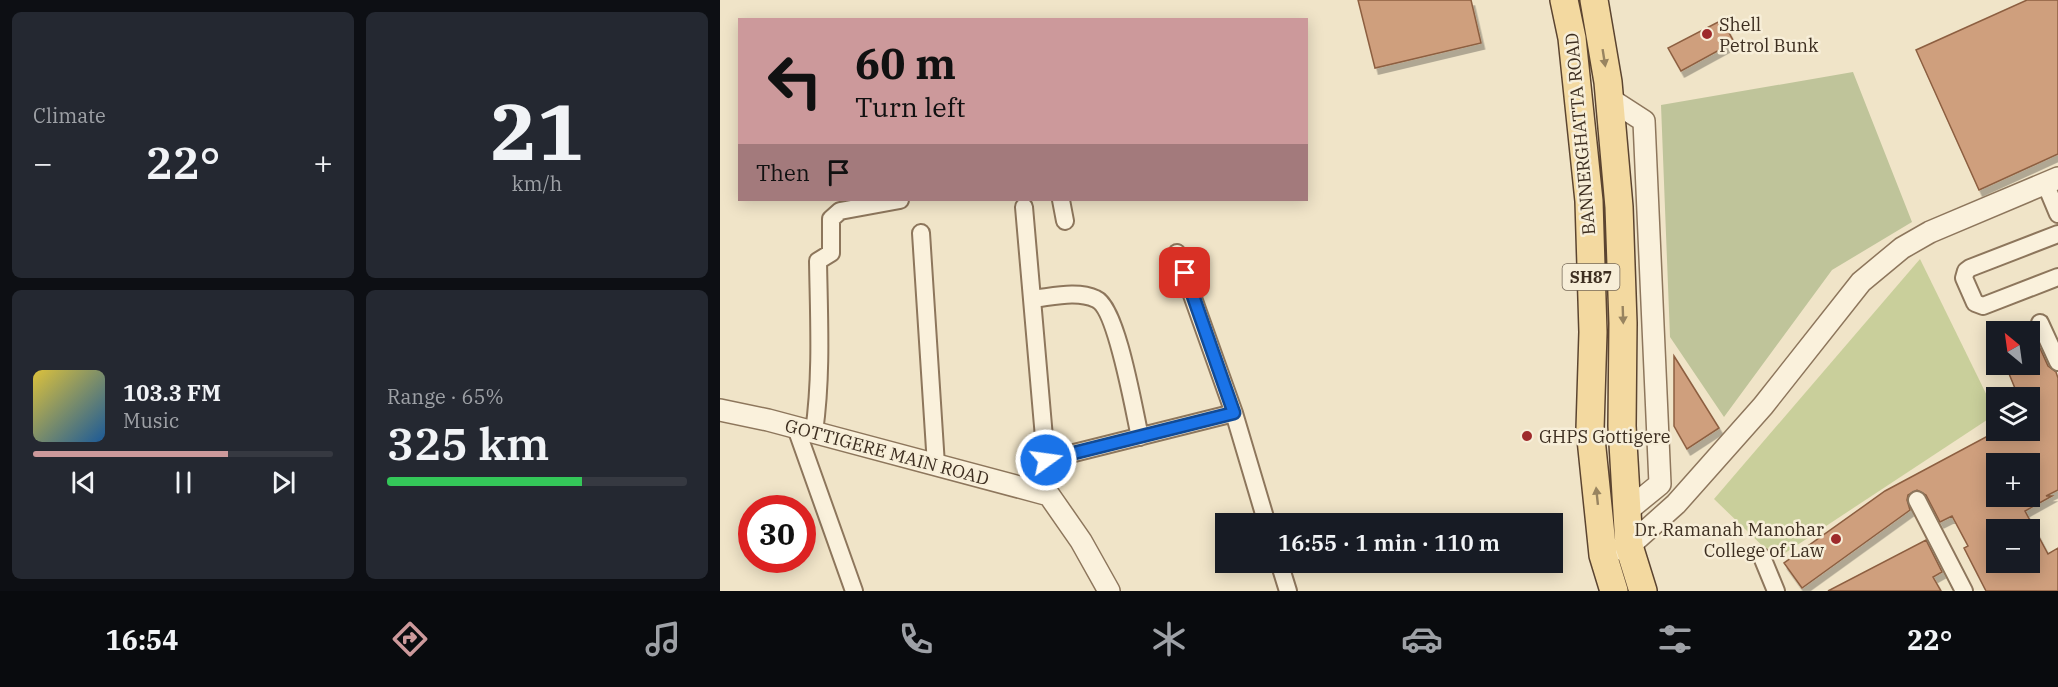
<!DOCTYPE html>
<html lang="en">
<head>
<meta charset="utf-8">
<style>
  body { margin:0; font-family:"IBM Plex Serif",serif; background:#242831; color:#f1f3f6; height:100vh; display:flex; flex-direction:column; font-size:22px; white-space:nowrap }
  * { box-sizing:border-box; margin:0 }
  p { font-size:20px; color:#9ea1a6 }
  .icon { flex:none; width:33px; height:33px; fill:none; stroke:currentColor; stroke-width:2; stroke-linecap:round; stroke-linejoin:round }
  .map { position:relative; flex:1; overflow:hidden }
  .side { display:flex; flex-direction:column; gap:12px; padding:12px; background:#0d0f14; width:720px }
  .side>* { flex:none }
  .hud { position:absolute; left:18px; top:18px; width:570px; height:183px; border-radius:0px; box-shadow:0 3px 15px #0003; background:#cc999b; color:#111; overflow:hidden }
  .needle { width:39px; rotate:331deg }
  .tools { position:absolute; left:1266px; top:321px; display:grid; gap:12px }
  .tools a { display:grid; place-items:center; width:54px; height:54px; border-radius:0px; background:#171b24; box-shadow:0 3px 15px #0003; font-size:30px }
  .speed { position:absolute; left:18px; top:495px; display:flex; gap:12px; font-size:30px; font-weight:700; text-align:center }
  .speed>* { display:grid; place-content:center; width:78px; height:78px; border-radius:50%; background:#171b24; box-shadow:0 3px 15px #0003; line-height:1 }
  .speed .limit { border:9px solid #d22; background:#fff; color:#111 }
  .pin { position:absolute; display:grid; place-items:center; width:51px; height:51px; color:#fff; margin:-26px; border-radius:12px; box-shadow:0 3px 9px #0006 }
  .me { position:absolute; width:66px; margin:-33px; rotate:76deg; stroke-linejoin:round; filter:drop-shadow(0 0 4px #0008) }
  .turn { display:flex; align-items:center; gap:21px; height:126px; padding:0 18px; font-size:27px }
  .turn .icon { width:78px; height:78px; stroke-width:2.5 }
  .turn b { display:block; font-size:42px; line-height:51px }
  .then { display:flex; align-items:center; height:57px; padding:0 18px; background:#0003; gap:12px; font-size:22px }
  .big { font-size:45px; font-weight:600; line-height:1.1 }
  .side .widget { flex:1; display:flex; flex-direction:column; justify-content:center; gap:9px; min-width:0; padding:0 21px; border-radius:9px; background:#242831 }
  .side .dial { align-items:center; gap:0 }
  .dial b { font-size:78px; line-height:1 }
  .song { display:flex; align-items:center; gap:18px }
  .cover { width:72px; height:72px; border-radius:9px; background:linear-gradient(135deg,hsl(50 70% 55%),hsl(210 70% 35%)) }
  .played { height:6px; border-radius:3px; background:linear-gradient(90deg,#cc999b 65%,#363941 65%) }
  .keys { display:flex; justify-content:space-around; direction:ltr }
  .heat { display:flex; justify-content:space-between; align-items:center; font-size:33px; direction:ltr }
  .charge { height:9px; border-radius:4px; background:linear-gradient(90deg,#34c759 65%,#363941 0) }
  .side .tiles { flex:1; display:grid; gap:12px; grid-template-columns:repeat(2,1fr) }
  .trip { position:absolute; left:495px; top:513px; width:348px; height:60px; border-radius:0px; background:#171b24; box-shadow:0 3px 15px #0003; font-weight:600; line-height:60px; text-align:center }
  .menu { display:flex; height:96px; justify-content:space-around; align-items:center; background:#090b0e; color:#9ea1a6 }
  .menu .icon { width:42px; height:42px }
  .menu .selected { color:#cc999b }
  .menu b { font-size:27px; color:#f1f3f6 }
  main { display:flex; flex:1; min-height:0 }
  .map>svg:first-child { display:block }
  .green { fill:#c9cf9b }
  .cemetery { fill:#bfc49a }
  .building { fill:#cf9f7d; stroke:#8d5f41; stroke-width:1.5; fill-rule:evenodd; filter:url(#shadow) }
  .lines { fill:none; stroke-linecap:round; stroke-linejoin:round }
  .minor-casing { stroke:#8d765c; stroke-width:20 }
  .tertiary-casing { stroke:#8d765c; stroke-width:24 }
  .primary-casing { stroke:#5b4430; stroke-width:30 }
  .minor { stroke:#faf1dc; stroke-width:16 }
  .tertiary { stroke:#faf1dc; stroke-width:21 }
  .primary { stroke:#f3d9a0; stroke-width:27 }
  .oneway { fill:#988460 }
  .route-casing { stroke:#114b97; stroke-width:15 }
  .route { stroke:#1a73e8; stroke-width:10 }
  .poi-dot { fill:#9e2a2b; stroke:#f7eed8; stroke-width:2 }
  .labels { text-anchor:middle; dominant-baseline:central; stroke-width:5; stroke-linejoin:round; paint-order:stroke }
  .shield { fill:#f7eed8; stroke:#756857; stroke-width:1.5 }
  .shield-label { font-size:16px; font-weight:bold; fill:#3d2e20 }
  .poi-label { font-size:18px; fill:#3d2e20; stroke:#f7eed8; text-anchor:start }
  .street-label { font-size:18px; fill:#3d2e20; stroke:#f7eed8 }
</style>
</head>
<body>
<main>
<section class="side">
<div class="tiles">
<div class="widget"><p>Climate</p>
<div class="heat"><a>−</a><b class="big">22°</b><a>+</a></div>
</div>
<div class="widget dial"><b>21</b><p>km/h</p></div>
<div class="widget">
<div class="song"><i class="cover"></i><div><b>103.3 FM</b><p>Music</p></div></div>
<div class="played"></div>
<div class="keys"><svg class="icon" aria-label="previous" viewBox="0 0 24 24"><path d="M18 5L8 12l10 7zM5 5v14"/></svg><svg class="icon" aria-label="pause" viewBox="0 0 24 24"><path d="M8 5v14M16 5v14"/></svg><svg class="icon" aria-label="next" viewBox="0 0 24 24"><path d="M6 5l10 7-10 7zM19 5v14"/></svg></div>
</div>
<div class="widget"><p>Range · 65%</p><b class="big">325 km</b><div class="charge"></div></div>
</div>
</section>
<div class="map">
<svg width="1338" height="591" viewBox="0 0 1338 591">
  <defs>
    <filter id="shadow"><feDropShadow dx="3.5" dy="6" stdDeviation="0" flood-color="#0004"/></filter>
  </defs>
  <rect width="100%" height="100%" fill="#f0e4c8"/>
  <!-- green -->
  <path class="green" d="M1200 259 1276 414 1056 559 994 499Z"/>
  <!-- cemetery -->
  <path class="cemetery" d="M1133 72 1192 222 1112 270 1004 417 950 337 941 105Z"/>
  <!-- building -->
  <path class="building" d="M638 0H751L761 43 655 68Z
    M1307 0H1338V154L1259 190 1196 50Z
    M1002 20 1014 42 961 71 948 48Z
    M1319 346 1328 366 1336 372 1338 378V490L1326 496H1332L1305 511 1328 554 1338 548V591H1266L1244 548 1248 546 1232 516 1220 522 1206 495 1197 490 1188 495 1187 500 1190 510 1082 588 1064 563 1165 491 1279 430H1310V398H1299L1285 364H1310V349ZM1276 464H1310V496H1276ZM1276 530H1310V562H1276Z
    M954 356 999 428 967 449 954 426Z
    M1206 540 1222 572 1213 577 1221 591H1108Z"/>
  <g class="lines">
    <!-- minor casing -->
    <g class="minor-casing">
      <path id="minor" d="M1325 183 1338 214
        M341 200 345 221
        M304 207 329 495
        M201 233 216 465
        M1338 234 1250 268 1246 271 1244 278 1255 303 1263 306 1338 277
        M457 253 514 413 547 524
        M312 299C332 297 357 290 376 299 397 308 414 411 420 437
        M1320 323 1338 362
        M76 428 134 591
        M94 432C102 376 99 319 98 261L111 253V219L120 211 180 200
        M326 460 514 413
        M1197 500 1244 591
        M1042 557 1056 591
        M559 562 568 591"/>
    </g>
    <!-- tertiary casing -->
    <g class="tertiary-casing">
      <path id="tertiary" d="M890 99 924 121 940 484 907 511
        M0 410 48 420 329 495 361 541 389 591
        M900 549 909 546 956 504 1043 406 1141 282 1182 248 1210 232 1338 178"/>
    </g>
    <!-- primary casing -->
    <g class="primary-casing">
      <path id="primary" d="M844 0 852 38 869 201 873 332 870 429 883 555 894 591
        M874 0 888 82 899 207 903 323 902 426 909 546 923 591"/>
    </g>
    <!-- minor -->
    <use href="#minor" class="minor"/>
    <!-- tertiary -->
    <use href="#tertiary" class="tertiary"/>
    <!-- primary -->
    <use href="#primary" class="primary"/>
  </g>
  <!-- one-way arrows -->
  <defs><path id="oneway-solid" d="M-6-.8H1V-3.2L6.5 0L1 3.2V.8H-6Z" transform="scale(1.5)"/></defs>
  <g class="oneway">
    <use href="#oneway-solid" transform="translate(884 58) rotate(81)"/>
    <use href="#oneway-solid" transform="translate(903 315) rotate(88)"/>
    <use href="#oneway-solid" transform="translate(877 496) rotate(-96)"/>
  </g>
  <g class="lines">
    <!-- route casing -->
    <g class="route-casing">
      <path id="route" d="M326 460 514 413 465 273"/>
    </g>
    <!-- route -->
    <use href="#route" class="route"/>
  </g>
  <!-- markers -->
  <g class="poi-dot">
    <circle cx="987" cy="34" r="6"/>
    <circle cx="807" cy="436" r="6"/>
    <circle cx="1116" cy="539" r="6"/>
  </g>
  <g class="labels">
    <!-- shield labels -->
    <rect class="shield" x="842.5" y="264" width="57" height="26" rx="4.5"/>
    <g class="shield-label">
      <text x="871" y="277">SH87</text>
    </g>
    <!-- poi labels -->
    <g class="poi-label">
      <text x="999" y="24">Shell<tspan x="999" dy="21">Petrol Bunk</tspan></text>
      <text x="819" y="436">GHPS Gottigere</text>
      <text x="1104" y="529" text-anchor="end">Dr. Ramanah Manohar<tspan x="1104" dy="21">College of Law</tspan></text>
    </g>
    <!-- street labels -->
    <g class="street-label">
      <text transform="translate(860 134) rotate(-95)">BANNERGHATTA ROAD</text>
      <text transform="translate(167 452) rotate(15)">GOTTIGERE MAIN ROAD</text>
    </g>
  </g>
</svg>
<div class="tools">
<a><svg class="needle" viewBox="-14 -14 28 28"><path d="M0-13l5 13h-10z" fill="#e53935"/><path d="M0 13l5-13h-10z" fill="#9ea1a6"/></svg></a>
<a><svg class="icon" aria-label="layers" viewBox="0 0 24 24"><path d="M12 4l9 5-9 5-9-5zM3 14l9 5 9-5"/></svg></a>
<a>+</a>
<a>−</a>
</div>
<div class="speed"><div class="limit">30</div></div>
<div class="pin" style="left:465px;top:273px;background:#d93025"><svg class="icon" aria-label="arrive" viewBox="0 0 24 24"><path d="M6 21V4h12l-3 4 3 4H6"/></svg></div>
<svg class="me" style="left:326px;top:460px" viewBox="-20 -20 40 40"><circle r="17" fill="#1a73e8" stroke="#fff" stroke-width="3"/><path d="M0-11L8 9 0 5-8 9z" fill="#fff"/></svg>
<div class="trip">16:55 · 1 min · 110 m</div>
<div class="hud">
<div class="turn"><svg class="icon" aria-label="left" viewBox="0 0 24 24"><path d="M17 20v-9H6M10 6l-5 5 5 5"/></svg><div><b>60 m</b>Turn left</div></div>
<div class="then">Then<svg class="icon" aria-label="arrive" viewBox="0 0 24 24"><path d="M6 21V4h12l-3 4 3 4H6"/></svg></div>
</div>
</div>
</main>
<nav class="menu">
<b>16:54</b>
<svg class="icon selected" aria-label="directions" viewBox="0 0 24 24"><path d="M12 3l9 9-9 9-9-9zM9 14v-3h6M13 9l2 2-2 2"/></svg>
<svg class="icon" aria-label="music" viewBox="0 0 24 24"><path d="M9 18V5l10-2v13"/><circle cx="6" cy="18" r="3"/><circle cx="16" cy="16" r="3"/></svg>
<svg class="icon" aria-label="phone" viewBox="0 0 24 24"><path d="M5 4h4l2 5-3 2q2 4 5 5l2-3 5 2v4C11 20 4 13 5 4z"/></svg>
<svg class="icon" aria-label="climate" viewBox="0 0 24 24"><path d="M12 3v18M4 7l16 10M4 17L20 7"/></svg>
<svg class="icon" aria-label="car" viewBox="0 0 24 24"><path d="M5 17H2v-5l4-1 3-4h7l3 4 3 1v5h-3M9 17h6M6 11h13"/><circle cx="7" cy="17" r="2"/><circle cx="17" cy="17" r="2"/></svg>
<svg class="icon" aria-label="filters" viewBox="0 0 24 24"><path d="M4 7h16M4 17h16"/><circle cx="9" cy="7" r="2"/><circle cx="15" cy="17" r="2"/></svg>
<b>22°</b>
</nav>
</body>
</html>
